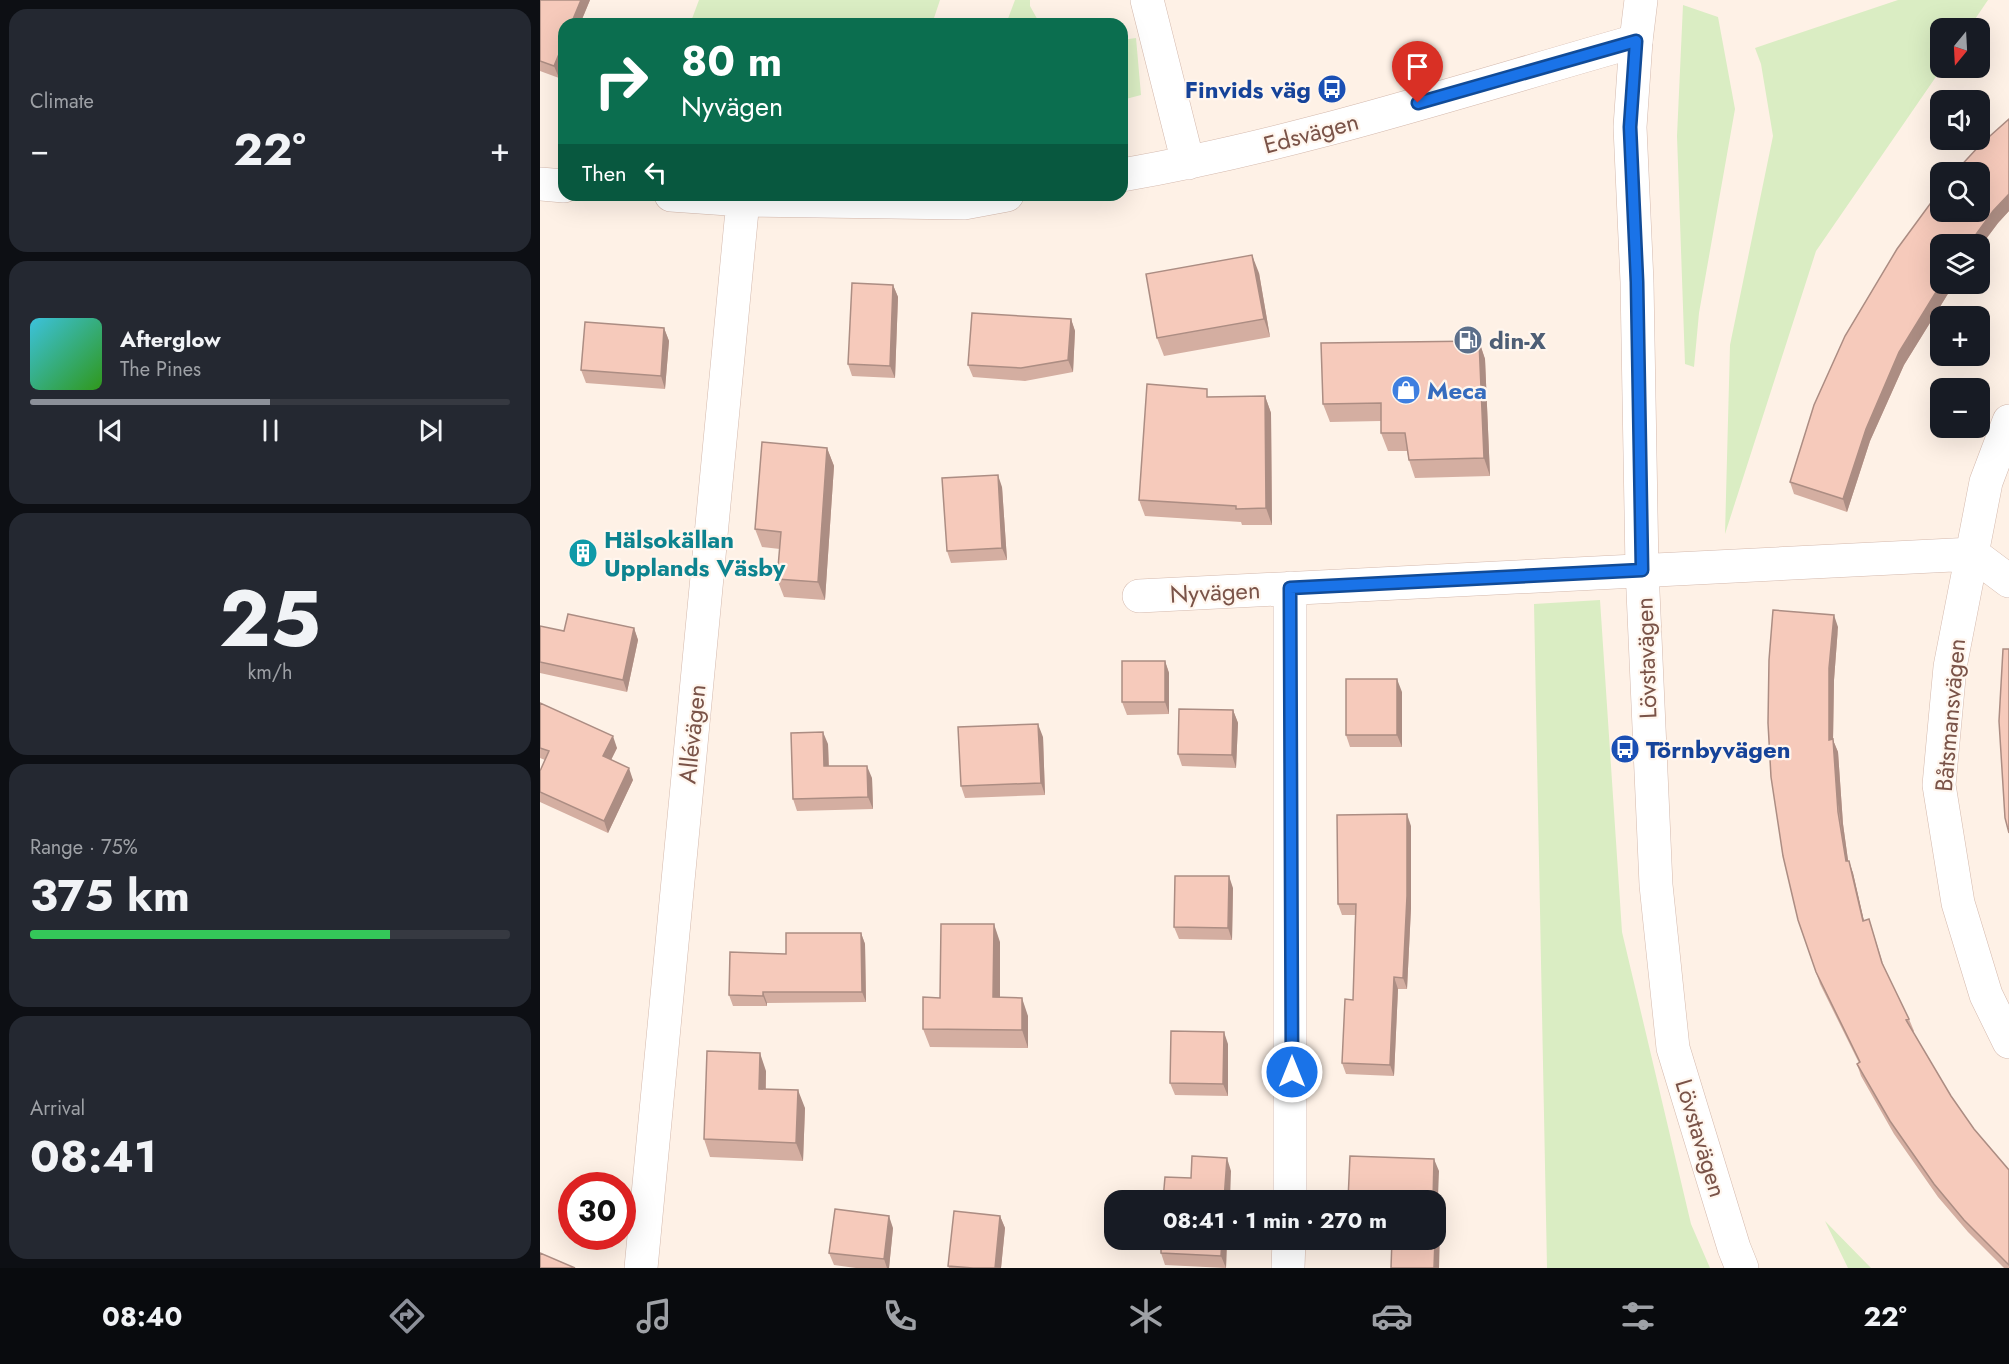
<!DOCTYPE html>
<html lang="en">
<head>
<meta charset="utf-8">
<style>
  body { margin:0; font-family:Jost,sans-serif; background:#242831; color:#f1f3f6; height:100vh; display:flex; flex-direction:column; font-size:22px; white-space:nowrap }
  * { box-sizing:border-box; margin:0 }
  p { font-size:20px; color:#9ea1a6 }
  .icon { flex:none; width:33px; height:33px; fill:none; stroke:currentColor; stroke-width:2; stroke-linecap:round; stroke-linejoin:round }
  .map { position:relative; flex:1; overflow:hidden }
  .details { display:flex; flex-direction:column; gap:9px; padding:9px; background:#0d0f14; width:540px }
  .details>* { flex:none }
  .hud { position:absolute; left:18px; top:18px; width:570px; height:183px; border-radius:18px; box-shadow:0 6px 24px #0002; background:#0b6e4f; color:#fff; overflow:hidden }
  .needle { width:39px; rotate:198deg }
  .fabs { position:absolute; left:1390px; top:18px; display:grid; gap:12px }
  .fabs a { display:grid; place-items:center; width:60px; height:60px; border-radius:12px; background:#171b24; box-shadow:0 6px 24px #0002; font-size:30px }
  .speed { position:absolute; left:18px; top:1172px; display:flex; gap:12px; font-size:30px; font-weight:700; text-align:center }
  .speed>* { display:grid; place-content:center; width:78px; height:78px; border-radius:50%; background:#171b24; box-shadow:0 6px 24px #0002; line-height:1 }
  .speed .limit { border:9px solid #d22; background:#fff; color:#111 }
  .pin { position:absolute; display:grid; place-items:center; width:51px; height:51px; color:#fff; margin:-62px -26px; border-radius:50% 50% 50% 0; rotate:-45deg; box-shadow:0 0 6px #0007 }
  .pin .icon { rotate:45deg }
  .me { position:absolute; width:66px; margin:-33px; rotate:0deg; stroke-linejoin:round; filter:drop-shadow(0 0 4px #0008) }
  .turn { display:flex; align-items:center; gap:21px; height:126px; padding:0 24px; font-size:27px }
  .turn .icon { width:78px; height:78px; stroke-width:2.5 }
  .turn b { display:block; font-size:42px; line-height:51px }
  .then { display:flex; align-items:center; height:57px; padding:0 24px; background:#0003; gap:12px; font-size:22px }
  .big { font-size:45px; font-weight:700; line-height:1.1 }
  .details .tile { flex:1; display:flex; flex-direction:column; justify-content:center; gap:9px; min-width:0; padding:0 21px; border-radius:18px; background:#242831 }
  .details .dial { align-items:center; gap:0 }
  .dial b { font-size:78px; line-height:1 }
  .song { display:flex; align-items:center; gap:18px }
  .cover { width:72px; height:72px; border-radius:9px; background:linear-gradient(135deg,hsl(190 70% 55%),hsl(110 70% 35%)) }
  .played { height:6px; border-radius:3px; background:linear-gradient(90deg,#8c9099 50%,#363941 50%) }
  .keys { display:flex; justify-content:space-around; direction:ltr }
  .heat { display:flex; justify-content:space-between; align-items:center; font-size:33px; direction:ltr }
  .charge { height:9px; border-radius:4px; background:linear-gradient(90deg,#34c759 75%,#363941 0) }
  .trip { position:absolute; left:564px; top:1190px; width:342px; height:60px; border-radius:18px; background:#171b24; box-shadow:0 6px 24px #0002; font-weight:700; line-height:60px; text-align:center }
  .dock { display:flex; height:96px; justify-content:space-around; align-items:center; background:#090b0e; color:#9ea1a6 }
  .dock .icon { width:42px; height:42px }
  .dock .current { color:#8c9099 }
  .dock b { font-size:27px; color:#f1f3f6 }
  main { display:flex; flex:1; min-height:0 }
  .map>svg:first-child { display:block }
  .green { fill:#daedc3 }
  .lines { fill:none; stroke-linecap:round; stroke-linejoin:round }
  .minor-casing { stroke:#d4b9ad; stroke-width:34 }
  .tertiary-casing { stroke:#d4b9ad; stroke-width:34 }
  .minor { stroke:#fff; stroke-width:33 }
  .tertiary { stroke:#fff; stroke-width:33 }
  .wall { fill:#d4aea1 }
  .shaded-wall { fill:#ac8d83 }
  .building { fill:#f6cabb; stroke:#ac8d83; stroke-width:1.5 }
  .route-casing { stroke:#114b97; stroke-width:15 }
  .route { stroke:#1a73e8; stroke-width:10 }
  .labels { text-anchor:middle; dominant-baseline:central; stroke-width:4.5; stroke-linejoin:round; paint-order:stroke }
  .transit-label { font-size:24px; font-weight:bold; fill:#164399; stroke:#fff6ee; text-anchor:end }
  .street-label { font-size:24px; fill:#7a5348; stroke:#fff6ee }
  .service-label { font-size:24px; font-weight:bold; fill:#4e5e75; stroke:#fff6ee; text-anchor:start }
  .shop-label { font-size:24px; font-weight:bold; fill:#366cbe; stroke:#fff6ee; text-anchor:start }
  .culture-label { font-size:24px; font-weight:bold; fill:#0d838f; stroke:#fff6ee; text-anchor:start }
</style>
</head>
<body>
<main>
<section class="details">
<div class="tile"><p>Climate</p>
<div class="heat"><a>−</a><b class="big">22°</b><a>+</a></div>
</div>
<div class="tile">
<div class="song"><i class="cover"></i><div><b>Afterglow</b><p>The Pines</p></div></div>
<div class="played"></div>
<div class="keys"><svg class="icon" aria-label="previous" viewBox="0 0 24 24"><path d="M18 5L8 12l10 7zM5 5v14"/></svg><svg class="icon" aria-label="pause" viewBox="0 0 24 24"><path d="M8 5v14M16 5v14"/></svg><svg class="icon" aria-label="next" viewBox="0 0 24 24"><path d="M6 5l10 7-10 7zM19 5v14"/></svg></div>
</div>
<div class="tile dial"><b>25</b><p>km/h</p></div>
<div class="tile"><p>Range · 75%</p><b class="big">375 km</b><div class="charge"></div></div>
<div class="tile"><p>Arrival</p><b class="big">08:41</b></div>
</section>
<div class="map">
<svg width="1469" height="1268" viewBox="0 0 1469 1268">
  <rect width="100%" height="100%" fill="#fef1e6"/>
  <!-- green -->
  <path class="green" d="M159 0H400L392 24H150Z
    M475 0H490V6L500 24H466Z
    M1358 0H1448L1429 28H1401L1402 68 1276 251 1185 534 1190 345 1233 136 1221 64 1215 48Z
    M1143 5 1178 17 1195 109 1159 313 1154 367 1145 364 1137 136Z
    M596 38 601 95 582 100V40Z
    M1060 600 1082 932 1151 1224 1170 1268H1007L994 604Z
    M1285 1221 1331 1268H1308Z"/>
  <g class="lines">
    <!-- minor casing -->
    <g class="minor-casing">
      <path id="minor" d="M607 0 648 163
        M582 175C756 145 926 89 1096 41
        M0 184 24 186
        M131 195 203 200 424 203 467 195
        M1469 421 1446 482 1410 667 1399 785 1418 903 1446 995 1469 1042
        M599 596 1433 554 1469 581
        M750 1200V588
        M101 1268 203 200
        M748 1268 749 1239"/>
    </g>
    <!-- tertiary casing -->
    <g class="tertiary-casing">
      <path id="tertiary" d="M1101 0 1096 41 1090 127 1097 282 1102 569 1116 885 1133 1048 1194 1248 1202 1268"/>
    </g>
    <!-- minor -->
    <use href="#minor" class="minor"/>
    <!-- tertiary -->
    <use href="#tertiary" class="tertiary"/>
  </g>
  <!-- wall -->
  <path class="wall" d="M0 0H50L40 24H24V65L19 78 0 71Z
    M1469 119V211L1458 223 1440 247V244H1401V284H1414L1364 365 1330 441 1307 512 1254 494 1250 482 1274 405 1305 336 1357 249 1401 189V212H1440V172H1415L1441 144Z
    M719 273 730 337 624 356 617 338Z
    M353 285 358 297 355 378 312 376 308 364Z
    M531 319 535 331 533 372 485 381 433 377 428 365Z
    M124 328 129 341 125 389 46 383 41 370Z
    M939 341 945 359 950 476 875 478 869 460 867 451H848L841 433V421L790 422 783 404Z
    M725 396 731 413 732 525H702L701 522 605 516 599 500 670 397Z
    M287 448 294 466 285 600 244 597 237 579 240 549 222 547 215 529Z
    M462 487 467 560 411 563 407 551Z
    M0 626 24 631 94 628 98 640 87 692 0 673Z
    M1298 627 1294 680 1293 740 1298 752 1303 824 1308 861 1313 873 1324 921 1329 919 1344 967 1369 1019 1374 1031 1373 1032 1411 1096 1434 1129 1469 1170V1268H1464L1428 1232 1398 1197 1354 1134 1321 1076 1317 1064 1319 1063 1280 984 1258 920Z
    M625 661 629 673V714L587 715 582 702Z
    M862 692V747H810L806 735Z
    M0 703 77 748 71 760 93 780 68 833 0 802V771L5 760 0 758Z
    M693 710 698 723 696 768 642 766 638 754Z
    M503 737 505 795 425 798 421 786Z
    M288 744 289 766 332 778 333 809 257 811 253 799Z
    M871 826V908L867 989H858L854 1076 806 1074 802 1063 813 1000 815 915H802L798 904Z
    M693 888 692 940 639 939 634 927Z
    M321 933 325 944 326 1002 227 1003V1006H193L189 995 246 954Z
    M460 942V998L488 1016V1048L390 1047 383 1029 400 998Z
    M688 1044V1096L635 1095 630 1083Z
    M226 1071V1089L265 1108 263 1161 170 1157 164 1139Z
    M460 1216 465 1228 461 1268H409L408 1266Z
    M353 1228 349 1268H316L294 1265 289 1253Z
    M621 1239H687L686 1268 625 1265 621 1253Z"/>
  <!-- shaded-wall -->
  <path class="shaded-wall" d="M41 0H50L40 24H31Z
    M24 42V65L19 78 14 66Z
    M1469 194V211L1458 223 1440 247V244H1429L1453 211Z
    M712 255 719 273 730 337 724 319Z
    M1401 284H1414L1364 365 1330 441 1307 512 1303 499 1326 429 1359 352Z
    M353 285 358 297 355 378 350 366Z
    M531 319 535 331 533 372 528 360Z
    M124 328 129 341 125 389 121 376Z
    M939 341 945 359 950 476 944 458Z
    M725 396 731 413 732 525 726 508Z
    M287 448 294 466 285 600 278 582Z
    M458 475 462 487 467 560 462 548Z
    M1294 615 1298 627 1294 680 1293 740 1298 752 1303 824 1310 874 1306 861 1289 740V668Z
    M94 628 98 640 87 692 83 680Z
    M625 661 629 673V714L625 702Z
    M857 679 862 692V747L857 735Z
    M693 710 698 723 696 768 692 755Z
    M498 724 503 737 505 795 501 783Z
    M283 732 288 744 289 779 284 766Z
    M73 736 77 748 67 768 63 756Z
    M327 766 332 778 333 809 328 797Z
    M89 768 93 780 68 833 64 821Z
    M867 814 871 826V908L867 989 863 978Z
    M1309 861 1313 873 1327 934 1323 921Z
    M689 876 693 888 692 940 688 928Z
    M454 924 460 942V1015L453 997Z
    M321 933 325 944 326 1002 322 992Z
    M854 977 858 989 854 1076 850 1065Z
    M223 992 227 1003V1006L223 996Z
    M482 998 488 1016V1048L482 1030Z
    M684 1032 688 1044V1096L683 1084Z
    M220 1053 226 1071 225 1107 219 1089Z
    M258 1090 265 1108 263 1161 256 1143Z
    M687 1158 691 1171 690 1200H684Z
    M894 1159 899 1171 897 1222 900 1232 899 1268H894L896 1229V1200H893Z
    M349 1216 353 1228 349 1268H347L344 1259Z
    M460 1216 465 1228 461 1268H455Z
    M682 1239H687L686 1268 681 1256Z"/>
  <!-- building -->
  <path class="building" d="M0 0H41L31 24H24V42L14 66 0 61Z
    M1469 119V194L1453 211 1429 244H1401V284L1359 352 1326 429 1303 499 1250 482 1274 405 1305 336 1357 249 1401 189V212H1440V172H1415L1441 144Z
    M712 255 724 319 617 338 606 274Z
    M312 283 353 285 350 366 308 364Z
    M432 313 531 319 528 360 481 368 428 365Z
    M45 322 124 328 121 376 41 370Z
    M939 341 944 458 869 460 865 433H841V403L783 404 781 343Z
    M607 384 667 389V397L725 396 726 508 696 509V506L599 500Z
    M222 442 287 448 278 582 237 579 241 532 215 529Z
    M458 475 462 548 407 551 402 478Z
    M1233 610 1294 615 1289 668V740L1293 739 1298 812 1306 861H1309L1323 921 1329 919 1342 963 1369 1019 1366 1020 1411 1096 1434 1129 1469 1170V1265L1424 1220 1394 1184 1350 1121 1317 1064 1320 1062 1276 972 1258 920 1243 856 1231 777 1228 723 1229 660Z
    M28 614 94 628 83 680 0 662V626L24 631Z
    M1463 649H1469V833L1465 818 1459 721Z
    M582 661H625V702H582Z
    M806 679H857V735H806Z
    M0 703 73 736 63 756 89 768 64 821 0 792V771L9 751 0 748Z
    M639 709 693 710 692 755 638 754Z
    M498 724 501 783 421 786 418 727Z
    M283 732 284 766H327L328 797 253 799 251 733Z
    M867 814V896L863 978 854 977 850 1065 802 1063 805 999 813 1000 816 904H798L797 815Z
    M635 876H689L688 928 634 927Z
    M401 924H454L453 997 482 998V1030L383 1029V997L400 998Z
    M246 933H321L322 992H223V996L189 995 190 952 246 954Z
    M631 1031 684 1032 683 1084 630 1083Z
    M167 1051 220 1053 219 1089 258 1090 256 1143 164 1139Z
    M652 1156 687 1158 684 1200H623L625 1177 651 1178Z
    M810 1156 894 1159 893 1200H808Z
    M295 1209 349 1216 344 1259 289 1253Z
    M414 1211 460 1216 455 1268H433L408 1266Z
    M621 1239H682L681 1256 621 1253Z
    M852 1239H895L894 1268H851Z
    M0 1253 35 1268H0Z"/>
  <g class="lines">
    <!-- route casing -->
    <g class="route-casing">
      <path id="route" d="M752 1072 750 588 1102 570 1097 282 1090 127 1096 41 878 103"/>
    </g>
    <!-- route -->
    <use href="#route" class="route"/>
  </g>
  <!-- icons -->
  <defs>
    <g id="bus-disc" transform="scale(1.5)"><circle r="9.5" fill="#1a4fb4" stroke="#fff6ee"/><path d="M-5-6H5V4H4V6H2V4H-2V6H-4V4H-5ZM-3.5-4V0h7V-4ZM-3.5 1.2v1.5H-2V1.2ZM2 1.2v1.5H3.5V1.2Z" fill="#fff"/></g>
    <g id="fuel-disc" transform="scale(1.5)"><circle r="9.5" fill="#5c6f8a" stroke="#fff6ee"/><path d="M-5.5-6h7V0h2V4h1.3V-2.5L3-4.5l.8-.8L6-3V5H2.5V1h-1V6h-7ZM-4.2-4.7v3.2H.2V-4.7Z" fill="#fff"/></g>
    <g id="shop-disc" transform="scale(1.5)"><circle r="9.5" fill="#3f7fe0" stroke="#fff6ee"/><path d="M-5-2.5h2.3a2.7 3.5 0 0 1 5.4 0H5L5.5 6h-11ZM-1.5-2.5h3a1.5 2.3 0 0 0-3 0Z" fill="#fff"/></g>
    <g id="building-disc" transform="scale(1.5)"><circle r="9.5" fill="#0f9aa8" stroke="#fff6ee"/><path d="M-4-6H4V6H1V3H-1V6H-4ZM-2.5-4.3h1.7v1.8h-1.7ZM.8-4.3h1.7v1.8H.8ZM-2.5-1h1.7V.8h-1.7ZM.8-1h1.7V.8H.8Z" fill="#fff"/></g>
  </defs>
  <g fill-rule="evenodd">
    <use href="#bus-disc" x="792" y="89"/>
    <use href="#fuel-disc" x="928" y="340"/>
    <use href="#shop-disc" x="866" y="390"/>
    <use href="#building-disc" x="43" y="553"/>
    <use href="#bus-disc" x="1085" y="749"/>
  </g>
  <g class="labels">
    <!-- transit labels -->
    <g class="transit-label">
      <text x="771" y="89">Finvids väg</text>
      <text x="1106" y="749" text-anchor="start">Törnbyvägen</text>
    </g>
    <!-- street labels -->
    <g class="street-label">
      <text transform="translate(771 133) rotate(-15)">Edsvägen</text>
      <text transform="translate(675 592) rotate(-3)">Nyvägen</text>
      <text transform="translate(1106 658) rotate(-92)">Lövstavägen</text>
      <text transform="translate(1410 715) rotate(-85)">Båtsmansvägen</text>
      <text transform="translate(152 734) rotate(-84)">Allévägen</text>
      <text transform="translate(1161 1138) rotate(73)">Lövstavägen</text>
    </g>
    <!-- service labels -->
    <g class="service-label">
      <text x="949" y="340">din-X</text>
    </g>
    <!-- shop labels -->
    <g class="shop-label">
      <text x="887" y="390">Meca</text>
    </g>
    <!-- culture labels -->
    <g class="culture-label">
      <text x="64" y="539">Hälsokällan<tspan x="64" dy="28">Upplands Väsby</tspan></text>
    </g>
  </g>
</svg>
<div class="fabs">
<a><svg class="needle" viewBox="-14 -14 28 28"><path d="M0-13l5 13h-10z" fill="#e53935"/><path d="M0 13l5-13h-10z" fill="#9ea1a6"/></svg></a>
<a><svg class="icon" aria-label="sound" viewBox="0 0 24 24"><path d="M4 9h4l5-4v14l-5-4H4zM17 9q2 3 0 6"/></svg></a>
<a><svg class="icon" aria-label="search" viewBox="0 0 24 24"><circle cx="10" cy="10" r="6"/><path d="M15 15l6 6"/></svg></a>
<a><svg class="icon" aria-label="layers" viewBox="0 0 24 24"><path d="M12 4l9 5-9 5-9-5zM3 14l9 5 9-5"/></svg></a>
<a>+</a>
<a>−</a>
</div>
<div class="speed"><div class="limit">30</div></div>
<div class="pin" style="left:878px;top:103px;background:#d93025"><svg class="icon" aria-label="arrive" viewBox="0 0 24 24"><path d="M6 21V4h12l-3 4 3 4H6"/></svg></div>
<svg class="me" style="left:752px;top:1072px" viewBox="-20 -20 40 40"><circle r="17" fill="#1a73e8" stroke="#fff" stroke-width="3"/><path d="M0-11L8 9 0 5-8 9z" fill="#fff"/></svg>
<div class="trip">08:41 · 1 min · 270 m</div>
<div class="hud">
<div class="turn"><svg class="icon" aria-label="right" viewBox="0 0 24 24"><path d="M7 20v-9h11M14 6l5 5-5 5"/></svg><div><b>80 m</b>Nyvägen</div></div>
<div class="then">Then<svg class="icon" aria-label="left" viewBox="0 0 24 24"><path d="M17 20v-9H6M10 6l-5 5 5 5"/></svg></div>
</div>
</div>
</main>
<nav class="dock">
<b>08:40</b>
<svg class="icon current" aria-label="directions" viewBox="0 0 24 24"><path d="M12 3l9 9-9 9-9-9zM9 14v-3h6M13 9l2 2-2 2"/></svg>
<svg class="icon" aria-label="music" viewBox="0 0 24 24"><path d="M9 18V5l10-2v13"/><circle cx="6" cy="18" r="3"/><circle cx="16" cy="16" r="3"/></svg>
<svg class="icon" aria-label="phone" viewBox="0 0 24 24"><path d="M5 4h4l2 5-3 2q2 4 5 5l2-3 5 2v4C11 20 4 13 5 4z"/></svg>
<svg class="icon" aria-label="climate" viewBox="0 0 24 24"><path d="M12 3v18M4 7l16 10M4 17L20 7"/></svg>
<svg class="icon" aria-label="car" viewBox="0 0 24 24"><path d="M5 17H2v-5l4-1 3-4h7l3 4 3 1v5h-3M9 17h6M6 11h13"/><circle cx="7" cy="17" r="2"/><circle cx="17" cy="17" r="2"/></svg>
<svg class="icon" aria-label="filters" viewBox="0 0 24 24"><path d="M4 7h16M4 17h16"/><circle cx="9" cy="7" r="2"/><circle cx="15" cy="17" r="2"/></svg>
<b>22°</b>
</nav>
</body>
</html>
